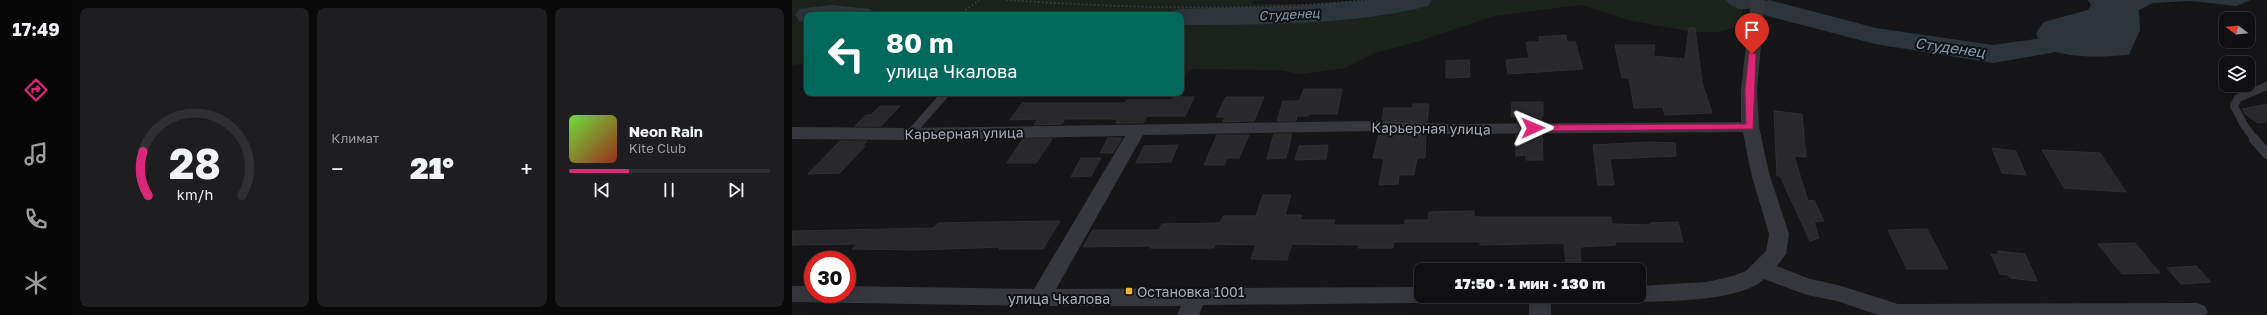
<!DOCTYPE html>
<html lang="ru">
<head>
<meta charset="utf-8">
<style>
  body { margin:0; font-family:"Golos Text",sans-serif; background:#1e1e20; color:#f1f3f6; height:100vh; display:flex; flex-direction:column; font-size:15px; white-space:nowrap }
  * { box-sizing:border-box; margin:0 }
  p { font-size:13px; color:#9c9d9f }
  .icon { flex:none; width:22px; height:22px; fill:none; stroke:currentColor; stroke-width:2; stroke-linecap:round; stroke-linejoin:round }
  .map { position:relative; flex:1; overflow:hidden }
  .panel { display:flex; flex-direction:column; gap:8px; padding:8px; background:#09090a; width:720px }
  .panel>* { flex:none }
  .top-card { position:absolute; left:12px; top:12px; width:380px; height:84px; border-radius:8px; box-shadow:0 4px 16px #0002,0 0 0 1px #303032; background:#00695c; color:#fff; overflow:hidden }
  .needle { width:26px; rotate:286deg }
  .buttons { position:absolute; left:1427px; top:12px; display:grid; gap:8px }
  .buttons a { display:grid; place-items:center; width:36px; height:36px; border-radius:8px; background:#101012; box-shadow:0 4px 16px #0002,0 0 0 1px #303032; font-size:20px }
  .speed { position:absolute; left:12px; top:251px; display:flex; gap:8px; font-size:20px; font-weight:700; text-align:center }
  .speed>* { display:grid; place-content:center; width:52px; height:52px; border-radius:50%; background:#101012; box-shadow:0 4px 16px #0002,0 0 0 1px #303032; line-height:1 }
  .speed .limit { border:6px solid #d22; background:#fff; color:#111 }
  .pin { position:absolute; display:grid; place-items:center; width:34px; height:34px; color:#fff; margin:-41px -17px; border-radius:50% 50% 50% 0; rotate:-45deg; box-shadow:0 0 4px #0007 }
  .pin .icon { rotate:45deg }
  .me { position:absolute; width:44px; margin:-22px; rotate:89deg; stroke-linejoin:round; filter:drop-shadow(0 0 3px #0008) }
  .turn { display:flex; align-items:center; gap:14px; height:84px; padding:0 16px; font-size:18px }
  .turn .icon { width:52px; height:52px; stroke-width:2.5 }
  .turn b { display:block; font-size:28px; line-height:34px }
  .big { font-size:30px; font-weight:800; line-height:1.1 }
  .panel .tile { flex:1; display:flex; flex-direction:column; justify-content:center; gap:6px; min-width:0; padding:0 14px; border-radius:8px; background:#1e1e20 }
  .panel .dial { align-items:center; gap:0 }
  .dial svg { height:104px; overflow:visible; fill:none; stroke:#303032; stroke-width:7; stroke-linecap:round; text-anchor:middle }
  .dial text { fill:#f1f3f6; stroke:none }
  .song { display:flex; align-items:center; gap:12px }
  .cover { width:48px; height:48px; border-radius:6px; background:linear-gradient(135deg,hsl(100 70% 55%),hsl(10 70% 35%)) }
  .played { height:4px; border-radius:2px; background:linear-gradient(90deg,#db2777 30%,#303032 30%) }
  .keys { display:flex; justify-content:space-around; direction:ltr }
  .heat { display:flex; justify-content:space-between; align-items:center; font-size:22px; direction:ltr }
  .panel .tiles { flex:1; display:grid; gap:8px; grid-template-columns:repeat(3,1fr) }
  .trip { position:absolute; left:622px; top:263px; width:232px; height:40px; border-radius:8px; background:#101012; box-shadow:0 4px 16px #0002,0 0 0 1px #303032; font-weight:800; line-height:40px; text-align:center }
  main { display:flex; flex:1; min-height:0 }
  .menu { display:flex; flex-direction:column; width:72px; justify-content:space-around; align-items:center; background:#060607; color:#9c9d9f }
  .menu .icon { width:28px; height:28px }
  .menu .current { color:#db2777 }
  .menu b { font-size:18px; color:#f1f3f6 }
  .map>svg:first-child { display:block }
  .green { fill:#1c231d }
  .water { fill:#2c353c }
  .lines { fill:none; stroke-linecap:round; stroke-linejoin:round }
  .river { fill:#2c353c; fill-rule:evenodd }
  .building { fill:#29292c; stroke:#303034 }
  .path { stroke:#3d3f44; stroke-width:2; stroke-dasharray:1.5 2.5; stroke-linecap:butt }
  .service-far1 { stroke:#37383d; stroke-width:8 }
  .service { stroke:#37383d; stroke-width:10 }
  .minor { fill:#37383d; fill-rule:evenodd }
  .route { fill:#db2777; stroke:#8e194d }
  .poi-dot { fill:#f2b134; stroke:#111113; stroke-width:1.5 }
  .labels { text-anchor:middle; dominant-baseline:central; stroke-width:4; stroke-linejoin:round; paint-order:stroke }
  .far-water-label { font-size:13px; font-style:italic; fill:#7f9bb3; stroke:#111113 }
  .street-label { font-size:14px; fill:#a8adb8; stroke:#111113 }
  .poi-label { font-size:14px; fill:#a8adb8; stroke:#111113; text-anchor:start }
  .water-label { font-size:15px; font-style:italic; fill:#7f9bb3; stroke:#111113 }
</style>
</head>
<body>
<main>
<nav class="menu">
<b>17:49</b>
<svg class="icon current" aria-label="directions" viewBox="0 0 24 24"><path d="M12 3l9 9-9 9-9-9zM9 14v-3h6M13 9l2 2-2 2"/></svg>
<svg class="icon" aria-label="music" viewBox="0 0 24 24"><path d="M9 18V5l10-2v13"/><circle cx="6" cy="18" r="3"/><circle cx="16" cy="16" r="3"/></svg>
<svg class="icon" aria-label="phone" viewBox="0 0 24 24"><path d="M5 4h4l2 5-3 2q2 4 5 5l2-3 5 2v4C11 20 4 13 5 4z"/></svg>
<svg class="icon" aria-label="climate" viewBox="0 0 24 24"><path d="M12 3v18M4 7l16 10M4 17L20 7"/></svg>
</nav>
<section class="panel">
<div class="tiles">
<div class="tile dial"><svg viewBox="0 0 100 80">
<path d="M14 69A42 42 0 1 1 86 69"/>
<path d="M14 69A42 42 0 0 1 10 35" stroke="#db2777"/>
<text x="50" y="56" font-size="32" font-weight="700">28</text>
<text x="50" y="72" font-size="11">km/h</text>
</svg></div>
<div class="tile"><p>Климат</p>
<div class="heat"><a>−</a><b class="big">21°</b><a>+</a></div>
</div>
<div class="tile">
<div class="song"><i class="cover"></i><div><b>Neon Rain</b><p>Kite Club</p></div></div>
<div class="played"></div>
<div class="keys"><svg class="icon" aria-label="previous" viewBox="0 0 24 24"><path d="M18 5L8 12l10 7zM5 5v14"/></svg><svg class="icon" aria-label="pause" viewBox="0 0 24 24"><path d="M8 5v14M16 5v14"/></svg><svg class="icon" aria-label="next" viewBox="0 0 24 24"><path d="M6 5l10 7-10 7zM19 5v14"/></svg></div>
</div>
</div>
</section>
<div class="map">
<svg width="1475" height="315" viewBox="0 0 1475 315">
  <rect width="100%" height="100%" fill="#161618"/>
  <!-- green -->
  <path class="green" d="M0 0H473L462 1 461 4H519L567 0H953L948 26 925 32H902L840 21 789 5 702 16 624 42 583 53 553 68 509 74 485 70 402 69 389 76V15H15V63L0 65Z"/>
  <!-- water -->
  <path class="water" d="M1296 0H1459L1444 6 1399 1 1361 3 1347 10 1348 30 1337 55C1307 57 1277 59 1249 47L1244 33 1252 22 1296 10 1299 5Z"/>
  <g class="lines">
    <!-- river -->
    <path class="river" d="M580 0H640L636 6C556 26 471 24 389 25V15H377L379 11 389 9 509 6Z
      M934 0H965L966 2 962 8C951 10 941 10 934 0Z
      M977 0 1084 28 1201 45 1244 39 1291 22 1311 0H1338L1311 34 1259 53 1201 63 1083 44 968 14 964 8 968 2Z
      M39 5 78 9 82 15H15V23L7 21 3 15 7 9Z"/>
  </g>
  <!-- building -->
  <path class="building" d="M897 28H903L910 83 920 113 873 115 871 107 842 108 837 78H830L823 45H863L861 56 893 59Z
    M774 35 775 42H783L791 69 716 74 714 60 737 58 734 42H748L747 37Z
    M677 60 678 77 654 78V61Z
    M512 89H550L545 114H516V116H505L504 121H485L491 101H507Z
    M381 97H402L393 116H355L351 123H324L326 119H273L270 124 242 125 246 119 218 120 230 103H333L335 100H379Z
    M434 97H472L462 121 431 122 433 117H424Z
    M720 102H751V116H749V122H725V117H719Z
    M621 104H637L635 122 590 120 592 108H621Z
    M1475 104V122L1466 123 1453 114 1450 109Z
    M88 106H108L89 126H63L74 115H79Z
    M982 111 1010 114 1014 157 1002 156 1016 201 1022 200 1032 221 1022 222 1027 238 1018 241 988 176H985Z
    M587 133 634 135 633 158H625L622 175H607L606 184 587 185 592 158H581Z
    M482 134H500L494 158 475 159Z
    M425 135H457L447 158H435L432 165H412Z
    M724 135H750L751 160H734V155L724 156Z
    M316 138H330L321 153H308Z
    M231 139H260L244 163H215Z
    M48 141H75L70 146H73L48 173 16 174Z
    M859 142 883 143 884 156 818 159 822 185H806L801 145Z
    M386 145 379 162 344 163 352 146Z
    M536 145 534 159 503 160 507 146Z
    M1200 148 1224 151 1234 175 1210 173Z
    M1250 150 1308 153 1334 192 1272 188Z
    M289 158H309L299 176 279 177Z
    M471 195H499L493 215H510L508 220H543L541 225H613V220H636L637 212 682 211V217H819L820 224 859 225 858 223 886 222 891 242H823L824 245 788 247 789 264H774L772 243 688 245V242H602L601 248H566L567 245 500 244 495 260 459 259 464 245 423 244 422 248H358L359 246 291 247 301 230H367L370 224 428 223 431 216H464Z
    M268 221 251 249H207L209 247 127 250 60 249 65 244 0 245V231L142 228 146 223 196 222Z
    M1135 229 1156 269H1115L1096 230Z
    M1343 243 1368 273 1330 274 1306 244Z
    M1205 251 1233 254 1245 281 1218 278 1216 275 1208 274 1199 254 1207 255Z
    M1404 266 1419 282 1389 284 1375 268Z"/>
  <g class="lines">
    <!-- path -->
    <path class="path" d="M214 0C335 8 455 12 576 0
      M167 15 187 0"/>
    <!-- service-far1 -->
    <path class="service-far1" d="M118 134 154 93
      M1463 140 1452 125 1442 106 1446 98 1475 86"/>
    <!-- service -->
    <path class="service" d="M1462 139 1475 154"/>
    <!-- minor -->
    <path class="minor" d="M959 0H973L965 90 967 127 977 173 997 234 994 254 985 266 1018 279 1046 285 1106 304 1405 303 1413 306 1416 312 1414 315H1086L1045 301 1015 295 972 279C950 301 878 301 847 302L839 300 837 296H847V286L915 282 941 276 954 271 974 251 977 234 959 173 951 132 655 134 585 131 351 135 264 289 629 287V296H639L637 301 629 303 411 305 407 315H385L389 306H248L0 302V286H21V294H55V286L242 289 333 136 118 140 0 139V127L118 128 585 121 655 124 949 122V90Z
      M737 296H759V315H737Z"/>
  </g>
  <!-- route -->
  <path class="route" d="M957 52 964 54 961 129 741 131 737 128 741 125 954 124 953 90Z"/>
  <!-- markers -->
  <rect class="poi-dot" x="333" y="287" width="8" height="8" rx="2"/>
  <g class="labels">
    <!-- far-water labels -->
    <g class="far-water-label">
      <text transform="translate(497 14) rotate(-3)">Студенец</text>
    </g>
    <!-- street labels -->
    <g class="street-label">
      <text transform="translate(639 128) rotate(1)">Карьерная улица</text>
      <text transform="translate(172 133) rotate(-1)">Карьерная улица</text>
      <text x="267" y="298">улица Чкалова</text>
    </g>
    <!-- poi labels -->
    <g class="poi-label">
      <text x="345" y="291">Остановка 1001</text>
    </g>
    <!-- water labels -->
    <g class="water-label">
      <text transform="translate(1158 47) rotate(8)">Студенец</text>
    </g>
  </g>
</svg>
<div class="buttons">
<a><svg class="needle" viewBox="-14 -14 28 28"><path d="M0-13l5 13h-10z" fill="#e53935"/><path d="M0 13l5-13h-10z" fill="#9c9d9f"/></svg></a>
<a><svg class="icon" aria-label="layers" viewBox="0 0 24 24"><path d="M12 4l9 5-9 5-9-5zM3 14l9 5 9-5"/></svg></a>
</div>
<div class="speed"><div class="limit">30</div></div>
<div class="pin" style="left:960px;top:54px;background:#d93025"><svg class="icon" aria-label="arrive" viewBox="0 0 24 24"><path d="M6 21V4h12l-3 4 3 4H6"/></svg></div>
<svg class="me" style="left:741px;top:128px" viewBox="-20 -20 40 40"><path d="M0-17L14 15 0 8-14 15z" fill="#db2777" stroke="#fff" stroke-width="4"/></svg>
<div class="trip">17:50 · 1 мин · 130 m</div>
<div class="top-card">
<div class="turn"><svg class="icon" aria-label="left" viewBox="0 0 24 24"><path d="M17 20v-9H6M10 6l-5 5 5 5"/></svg><div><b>80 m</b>улица Чкалова</div></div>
</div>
</div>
</main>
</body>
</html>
